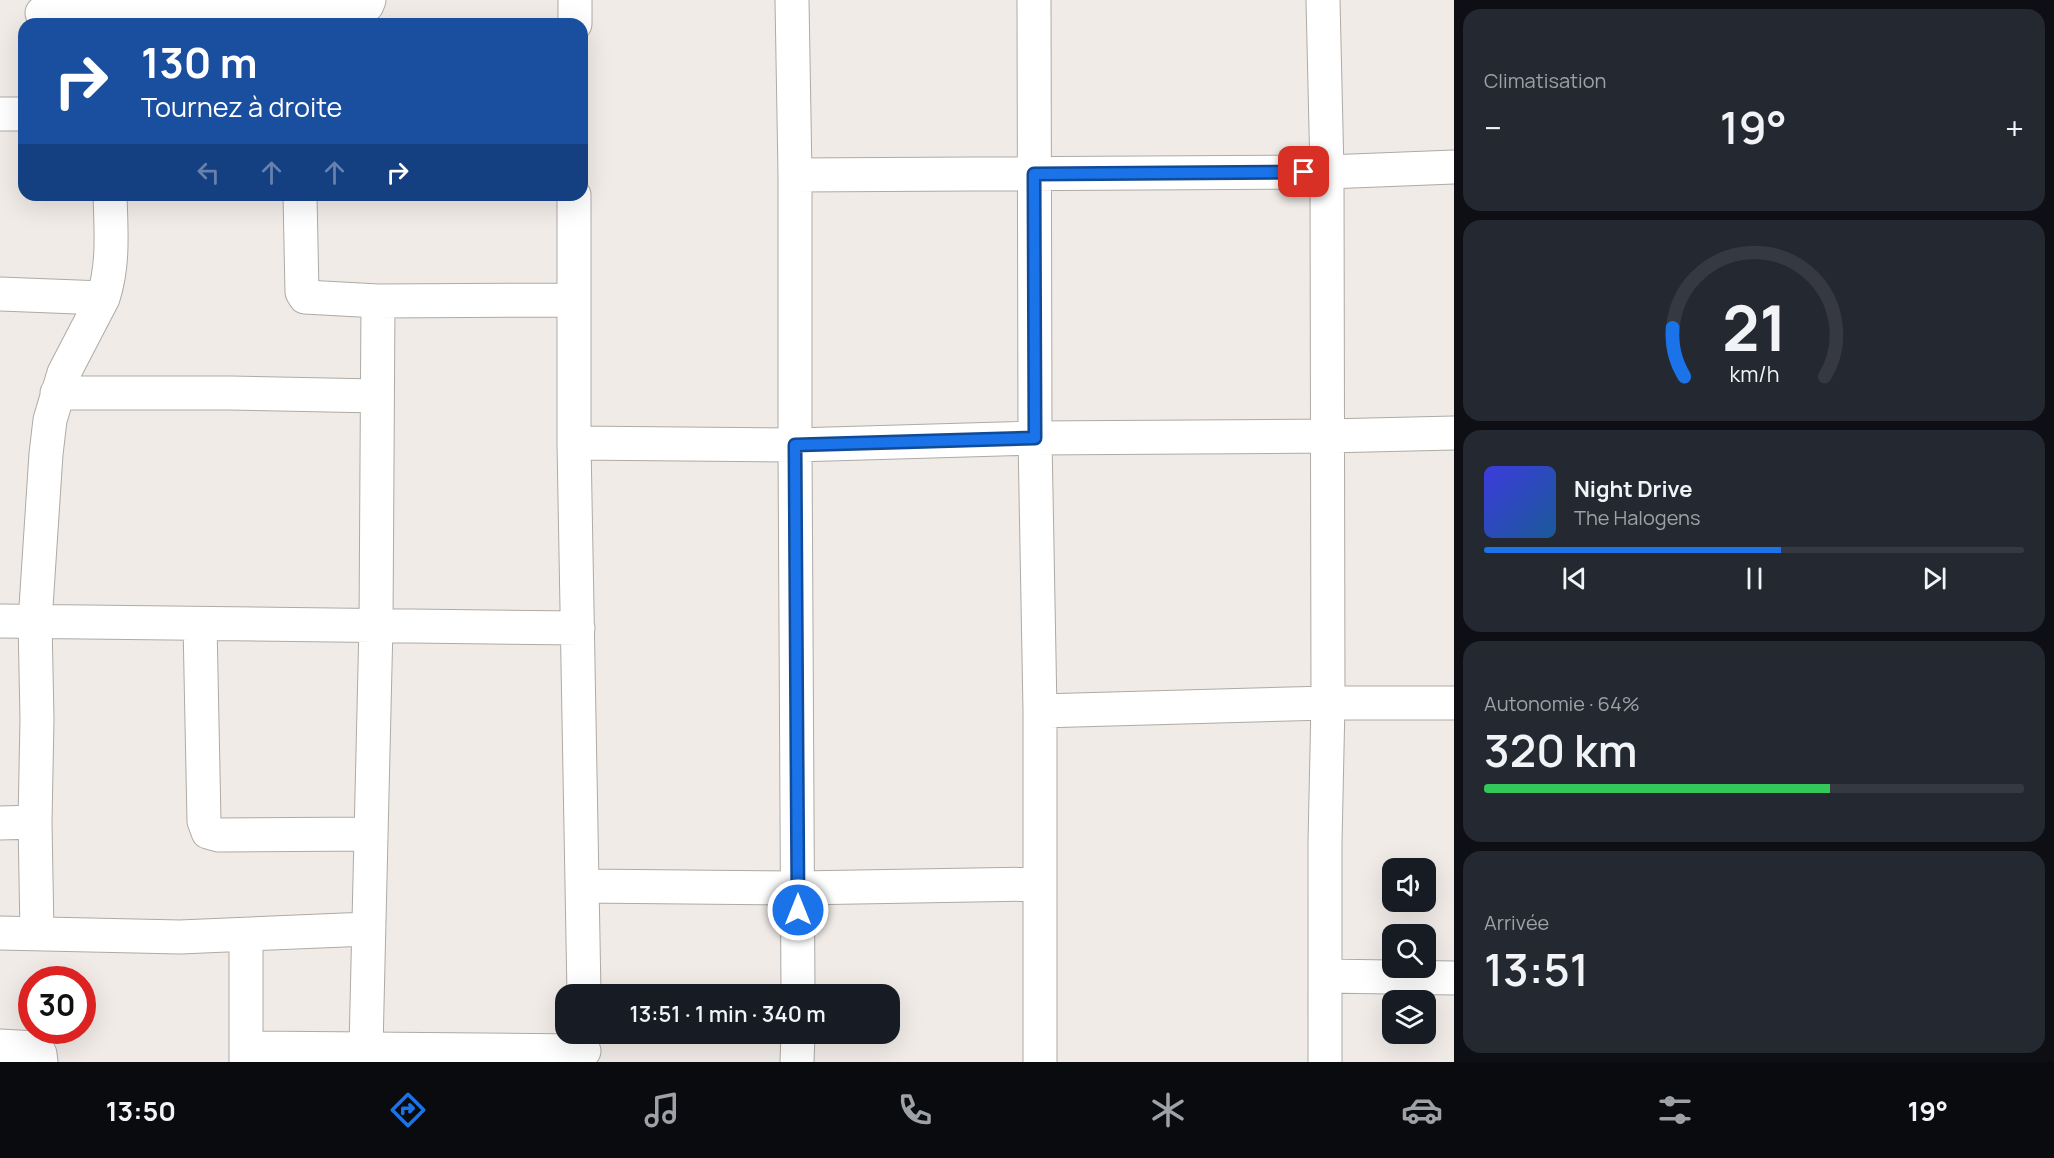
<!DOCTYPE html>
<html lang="fr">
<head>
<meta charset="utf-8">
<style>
  body { margin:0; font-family:Manrope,sans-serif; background:#242831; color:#f1f3f6; height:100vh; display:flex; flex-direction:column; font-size:22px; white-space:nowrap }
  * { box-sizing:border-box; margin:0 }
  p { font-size:20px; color:#9ea1a6 }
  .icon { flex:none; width:33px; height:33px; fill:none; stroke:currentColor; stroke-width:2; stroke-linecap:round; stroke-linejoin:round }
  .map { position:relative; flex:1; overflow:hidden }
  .panel { display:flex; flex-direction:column; gap:9px; padding:9px; background:#0d0f14; width:600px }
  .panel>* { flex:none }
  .banner { position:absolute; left:18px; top:18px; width:570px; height:183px; border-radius:18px; box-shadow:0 6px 24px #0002; background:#1a4fa0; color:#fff; overflow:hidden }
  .tools { position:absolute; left:1382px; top:858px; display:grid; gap:12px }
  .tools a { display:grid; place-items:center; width:54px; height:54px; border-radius:12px; background:#171b24; box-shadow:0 6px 24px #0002; font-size:30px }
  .speed { position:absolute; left:18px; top:966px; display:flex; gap:12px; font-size:30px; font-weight:700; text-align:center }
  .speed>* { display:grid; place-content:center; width:78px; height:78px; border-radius:50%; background:#171b24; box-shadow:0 6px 24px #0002; line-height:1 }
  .speed .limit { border:9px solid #d22; background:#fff; color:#111 }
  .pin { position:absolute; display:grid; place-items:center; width:51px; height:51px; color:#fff; margin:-26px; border-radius:12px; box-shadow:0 3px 9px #0006 }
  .me { position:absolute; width:66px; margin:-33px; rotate:0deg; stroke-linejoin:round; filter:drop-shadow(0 0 4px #0008) }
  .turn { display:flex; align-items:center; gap:21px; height:126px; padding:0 24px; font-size:27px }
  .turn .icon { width:78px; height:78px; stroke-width:2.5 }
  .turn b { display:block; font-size:42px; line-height:51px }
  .lanes { display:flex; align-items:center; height:57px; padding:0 24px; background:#0003; justify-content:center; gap:30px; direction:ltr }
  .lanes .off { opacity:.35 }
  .big { font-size:45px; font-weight:600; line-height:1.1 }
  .panel .tile { flex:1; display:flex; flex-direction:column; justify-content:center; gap:9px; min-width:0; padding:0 21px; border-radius:18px; background:#242831 }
  .panel .dial { align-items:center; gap:0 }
  .dial svg { height:156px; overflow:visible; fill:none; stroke:#363941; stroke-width:7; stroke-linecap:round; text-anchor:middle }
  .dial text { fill:#f1f3f6; stroke:none }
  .song { display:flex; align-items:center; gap:18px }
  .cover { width:72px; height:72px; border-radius:9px; background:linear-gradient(135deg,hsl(240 70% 55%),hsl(210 70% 35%)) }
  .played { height:6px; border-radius:3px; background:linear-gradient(90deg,#1a73e8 55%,#363941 55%) }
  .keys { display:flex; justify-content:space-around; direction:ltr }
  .heat { display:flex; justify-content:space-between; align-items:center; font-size:33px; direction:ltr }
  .charge { height:9px; border-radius:4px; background:linear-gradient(90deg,#34c759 64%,#363941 0) }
  .trip { position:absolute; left:555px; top:984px; width:345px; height:60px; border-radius:18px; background:#171b24; box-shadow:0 6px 24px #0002; font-weight:600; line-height:60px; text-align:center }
  .dock { display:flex; height:96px; justify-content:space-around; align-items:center; background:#090b0e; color:#9ea1a6 }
  .dock .icon { width:42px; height:42px }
  .dock .selected { color:#1a73e8 }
  .dock b { font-size:27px; color:#f1f3f6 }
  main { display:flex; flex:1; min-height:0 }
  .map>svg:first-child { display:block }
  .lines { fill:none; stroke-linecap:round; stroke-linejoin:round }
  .minor-casing { stroke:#aeaaa5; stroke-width:35 }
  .minor { stroke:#fff; stroke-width:33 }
  .route-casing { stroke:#114b97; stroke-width:15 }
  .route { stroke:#1a73e8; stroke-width:10 }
</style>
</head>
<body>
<main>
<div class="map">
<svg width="1454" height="1062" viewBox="0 0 1454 1062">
  <rect width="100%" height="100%" fill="#f0ebe7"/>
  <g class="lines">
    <!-- minor casing -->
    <g class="minor-casing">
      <path id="minor" d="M792 0 795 175V445L798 994
        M1034 0 1035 438 1040 711V1062
        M1323 0 1327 172 1328 703 1325 843V1062
        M42 13 295 10 364 6 367 5 369 0
        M575 24V0
        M0 114H24
        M795 175 1327 172 1454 167
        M300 195 302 292 305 297 378 301 572 300
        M574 195V443L584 994
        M0 294 103 298
        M57 393H230L377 396
        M574 443 795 445 1035 438 1327 436 1454 433
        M0 621 578 628
        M200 624 204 821 208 832 219 835 371 834
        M1040 711 1328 703H1454
        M0 823 35 822
        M583 886 799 888 1039 884
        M0 933 180 937 368 929
        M37 933 35 822 37 719 35 622 46 454 50 420 64 373 103 298C114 265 111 230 110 195
        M1326 976 1454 978
        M0 1046 37 1048 40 1054 41 1062
        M246 1048 584 1051
        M366 1048 376 625 378 301
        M246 1062V935
        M797 1062 798 1034"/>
    </g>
    <!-- minor -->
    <use href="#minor" class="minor"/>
  </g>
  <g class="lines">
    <!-- route casing -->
    <g class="route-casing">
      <path id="route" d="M798 910 795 445 1035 438 1034 174 1304 172"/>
    </g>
    <!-- route -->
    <use href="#route" class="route"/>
  </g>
</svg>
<div class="tools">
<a><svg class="icon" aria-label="sound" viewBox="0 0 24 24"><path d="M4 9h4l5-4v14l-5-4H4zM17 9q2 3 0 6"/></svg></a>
<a><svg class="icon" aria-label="search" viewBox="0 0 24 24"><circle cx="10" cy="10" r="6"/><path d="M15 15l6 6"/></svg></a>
<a><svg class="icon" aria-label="layers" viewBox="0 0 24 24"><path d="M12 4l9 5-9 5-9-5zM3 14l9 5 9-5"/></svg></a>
</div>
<div class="speed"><div class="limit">30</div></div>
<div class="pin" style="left:1304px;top:172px;background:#d93025"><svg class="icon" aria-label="arrive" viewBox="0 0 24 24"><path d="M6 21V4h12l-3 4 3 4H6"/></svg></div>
<svg class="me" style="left:798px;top:910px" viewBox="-20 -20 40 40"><circle r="17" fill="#1a73e8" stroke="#fff" stroke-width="3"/><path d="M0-11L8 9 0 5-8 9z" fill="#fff"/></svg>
<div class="trip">13:51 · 1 min · 340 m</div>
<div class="banner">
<div class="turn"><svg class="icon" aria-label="right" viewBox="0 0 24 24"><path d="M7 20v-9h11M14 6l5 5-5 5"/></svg><div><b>130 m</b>Tournez à droite</div></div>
<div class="lanes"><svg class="icon off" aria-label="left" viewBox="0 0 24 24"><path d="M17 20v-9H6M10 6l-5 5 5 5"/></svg><svg class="icon off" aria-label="ahead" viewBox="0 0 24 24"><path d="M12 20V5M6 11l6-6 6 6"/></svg><svg class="icon off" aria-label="ahead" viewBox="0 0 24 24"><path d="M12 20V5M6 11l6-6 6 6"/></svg><svg class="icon" aria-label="right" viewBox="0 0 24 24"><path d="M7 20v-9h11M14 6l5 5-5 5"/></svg></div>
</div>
</div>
<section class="panel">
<div class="tile"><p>Climatisation</p>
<div class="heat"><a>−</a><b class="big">19°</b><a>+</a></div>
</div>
<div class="tile dial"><svg viewBox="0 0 100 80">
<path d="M14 69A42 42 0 1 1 86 69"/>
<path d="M14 69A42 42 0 0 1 8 44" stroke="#1a73e8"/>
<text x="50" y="56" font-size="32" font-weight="700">21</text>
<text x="50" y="72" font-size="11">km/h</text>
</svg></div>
<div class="tile">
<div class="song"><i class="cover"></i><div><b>Night Drive</b><p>The Halogens</p></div></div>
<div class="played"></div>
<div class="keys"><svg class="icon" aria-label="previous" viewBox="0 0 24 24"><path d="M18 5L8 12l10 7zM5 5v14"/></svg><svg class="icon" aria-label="pause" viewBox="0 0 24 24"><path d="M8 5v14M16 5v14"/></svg><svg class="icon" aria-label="next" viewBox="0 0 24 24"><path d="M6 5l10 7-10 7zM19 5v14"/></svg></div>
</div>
<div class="tile"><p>Autonomie · 64%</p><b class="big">320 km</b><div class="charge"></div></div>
<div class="tile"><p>Arrivée</p><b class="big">13:51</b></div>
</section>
</main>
<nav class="dock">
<b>13:50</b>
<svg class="icon selected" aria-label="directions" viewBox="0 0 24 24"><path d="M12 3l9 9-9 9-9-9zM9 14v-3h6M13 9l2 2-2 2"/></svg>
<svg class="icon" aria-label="music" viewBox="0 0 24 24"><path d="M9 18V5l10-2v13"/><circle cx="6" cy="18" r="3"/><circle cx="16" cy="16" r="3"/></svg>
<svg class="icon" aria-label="phone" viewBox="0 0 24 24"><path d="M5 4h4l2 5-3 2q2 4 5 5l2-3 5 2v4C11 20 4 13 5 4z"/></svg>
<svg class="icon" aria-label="climate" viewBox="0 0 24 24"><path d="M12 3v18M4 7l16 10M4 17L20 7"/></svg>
<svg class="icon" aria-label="car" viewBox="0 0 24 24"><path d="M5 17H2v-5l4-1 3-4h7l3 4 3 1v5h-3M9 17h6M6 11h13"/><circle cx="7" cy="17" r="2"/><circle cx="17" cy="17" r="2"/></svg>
<svg class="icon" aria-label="filters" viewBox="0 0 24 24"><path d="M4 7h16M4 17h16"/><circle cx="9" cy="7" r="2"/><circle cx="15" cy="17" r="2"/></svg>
<b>19°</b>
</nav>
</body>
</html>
